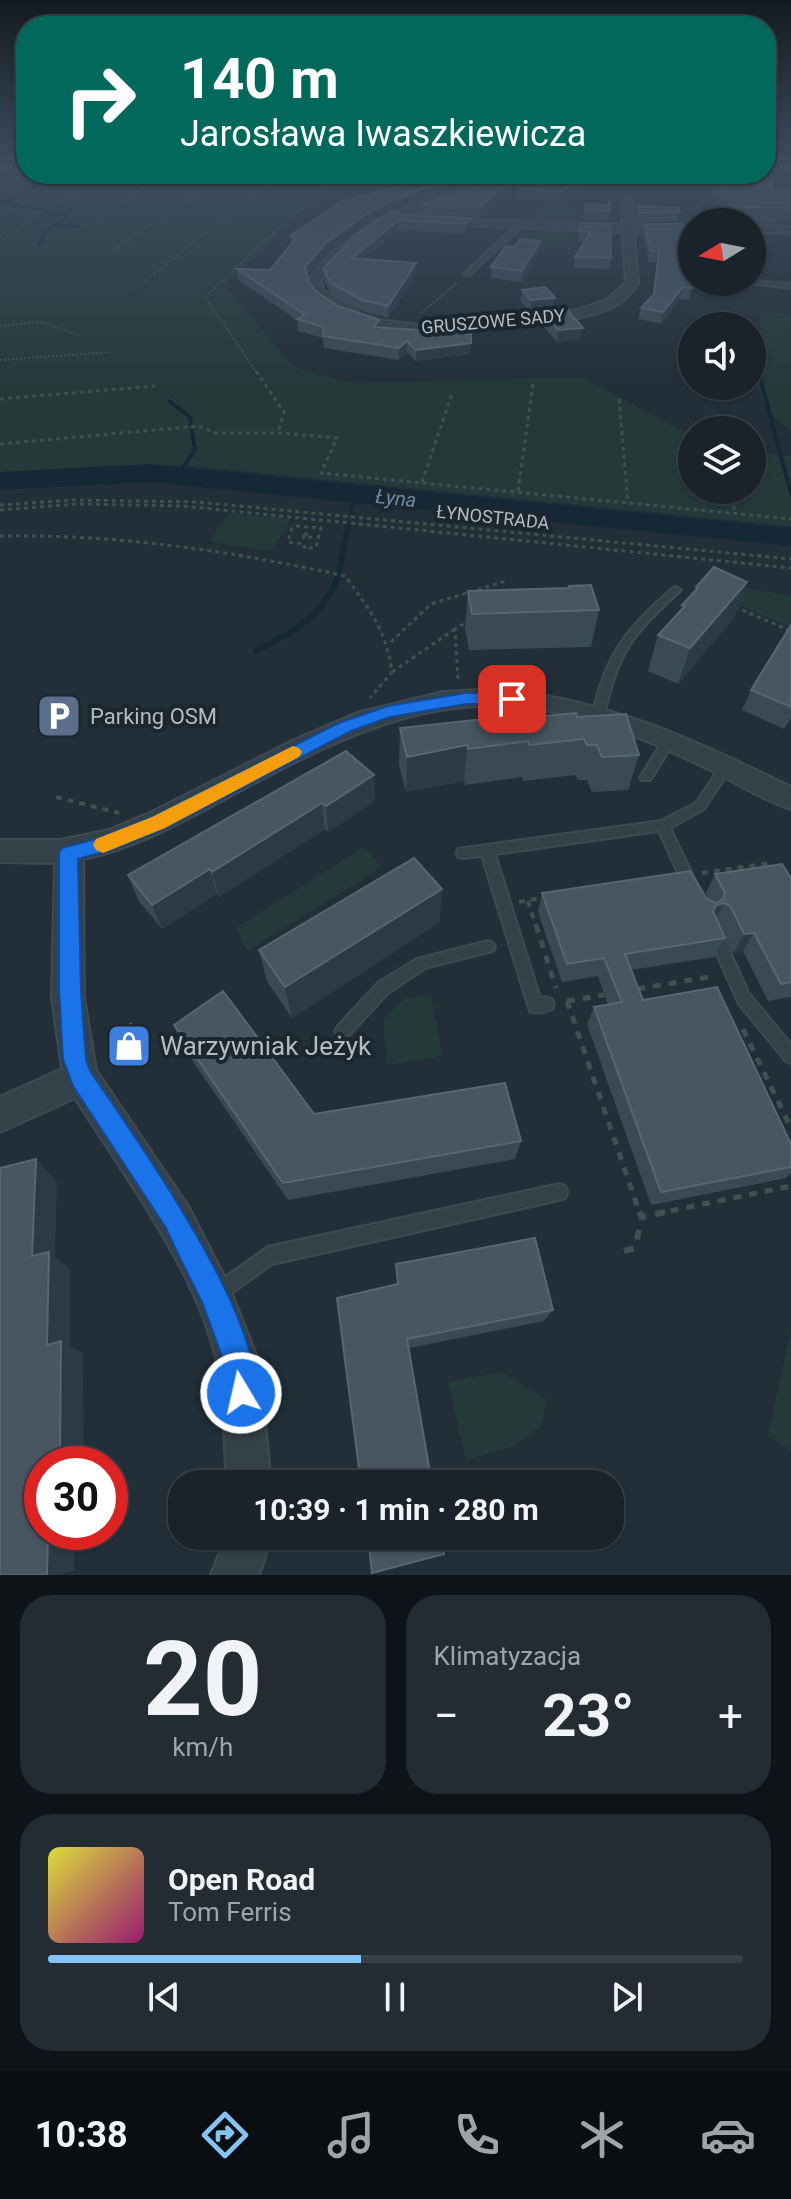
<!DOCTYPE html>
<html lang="pl">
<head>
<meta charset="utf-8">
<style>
  body { margin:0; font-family:Roboto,sans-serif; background:#232b33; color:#f1f3f6; height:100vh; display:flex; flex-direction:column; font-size:30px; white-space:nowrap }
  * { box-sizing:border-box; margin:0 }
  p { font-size:26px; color:#9fa4a9 }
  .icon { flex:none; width:44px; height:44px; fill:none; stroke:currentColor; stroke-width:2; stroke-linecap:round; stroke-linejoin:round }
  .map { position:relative; height:1575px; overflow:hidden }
  .drawer { display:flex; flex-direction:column; gap:20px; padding:20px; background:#0e1318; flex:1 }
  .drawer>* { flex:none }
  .top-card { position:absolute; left:16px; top:16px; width:760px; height:168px; border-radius:32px; box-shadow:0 2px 6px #0004,0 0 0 2px #384047; background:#00695c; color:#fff; overflow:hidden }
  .needle { width:52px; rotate:260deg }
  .fabs { position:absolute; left:678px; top:208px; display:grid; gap:16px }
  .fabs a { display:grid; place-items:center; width:88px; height:88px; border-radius:50%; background:#1a232b; box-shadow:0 2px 6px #0004,0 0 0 2px #384047; font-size:40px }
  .speed { position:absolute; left:24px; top:1446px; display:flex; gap:16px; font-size:40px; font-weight:700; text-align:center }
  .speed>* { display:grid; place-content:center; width:104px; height:104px; border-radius:50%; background:#1a232b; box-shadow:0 2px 6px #0004,0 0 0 2px #384047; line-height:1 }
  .speed .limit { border:12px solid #d22; background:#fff; color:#111 }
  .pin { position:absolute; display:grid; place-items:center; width:68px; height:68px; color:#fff; margin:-34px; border-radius:16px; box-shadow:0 4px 12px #0006 }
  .me { position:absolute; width:88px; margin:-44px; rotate:351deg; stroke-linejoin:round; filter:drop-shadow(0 0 6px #0008) }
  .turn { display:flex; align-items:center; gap:28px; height:168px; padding:0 32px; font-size:36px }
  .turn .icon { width:104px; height:104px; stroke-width:2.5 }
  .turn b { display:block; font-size:56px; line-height:68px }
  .big { font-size:60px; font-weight:700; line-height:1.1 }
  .drawer .card { flex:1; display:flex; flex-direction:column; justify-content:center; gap:12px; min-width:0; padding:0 28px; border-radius:32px; background:#232b33 }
  .drawer .dial { align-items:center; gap:0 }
  .dial b { font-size:104px; line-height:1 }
  .song { display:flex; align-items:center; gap:24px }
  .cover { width:96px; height:96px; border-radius:12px; background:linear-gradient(135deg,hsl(60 70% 55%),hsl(320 70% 35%)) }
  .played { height:8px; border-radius:4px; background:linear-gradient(90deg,#84c3f6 45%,#384047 45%) }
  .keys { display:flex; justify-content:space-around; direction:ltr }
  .heat { display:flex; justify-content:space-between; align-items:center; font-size:44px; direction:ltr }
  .drawer .tiles { flex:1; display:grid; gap:20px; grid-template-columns:1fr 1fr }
  .card:last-child { grid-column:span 2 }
  .trip { position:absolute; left:168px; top:1470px; width:456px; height:80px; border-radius:32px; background:#1a232b; box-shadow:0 2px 6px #0004,0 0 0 2px #384047; font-weight:700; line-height:80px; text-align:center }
  .menu { display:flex; height:128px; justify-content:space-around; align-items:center; background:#0a0e11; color:#9fa4a9 }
  .menu .icon { width:56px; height:56px }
  .menu .active { color:#84c3f6 }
  .menu b { font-size:36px; color:#f1f3f6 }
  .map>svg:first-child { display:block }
  .green { fill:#233a39 }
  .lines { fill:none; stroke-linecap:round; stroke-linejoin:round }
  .stream-far2 { stroke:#152836; stroke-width:3 }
  .stream-far1 { stroke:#152836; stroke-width:4 }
  .stream { stroke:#152836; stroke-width:6 }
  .canal { fill:#152836; fill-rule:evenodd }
  .river { fill:#152836; fill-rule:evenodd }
  .lane-casing { stroke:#3e4a52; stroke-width:4 }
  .street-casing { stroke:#3e4a52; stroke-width:4 }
  .path-far4 { stroke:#3c5250; stroke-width:2; stroke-dasharray:2 2; stroke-linecap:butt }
  .path-far3 { stroke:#3c5250; stroke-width:3; stroke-dasharray:4 4; stroke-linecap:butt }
  .path-far2 { stroke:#3c5250; stroke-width:4; stroke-dasharray:6 6; stroke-linecap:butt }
  .path-far1 { stroke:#3c5250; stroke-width:5; stroke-dasharray:8 8; stroke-linecap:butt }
  .path { stroke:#3c5250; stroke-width:6; stroke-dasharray:10 10; stroke-linecap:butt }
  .lane { fill:#354149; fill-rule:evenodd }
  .street { fill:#354149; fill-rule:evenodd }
  .wall { fill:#3a4a55 }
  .shaded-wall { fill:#2b3a45 }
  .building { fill:#475661; stroke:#576671; stroke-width:2 }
  .route { fill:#1a73e8; stroke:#114b97; stroke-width:2 }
  .slow { fill:#f59e0b }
  .labels { text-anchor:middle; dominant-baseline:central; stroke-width:8; stroke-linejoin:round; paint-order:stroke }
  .far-street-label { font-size:18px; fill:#b0bcc5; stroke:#1b262e }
  .far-water-label { font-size:20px; font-style:italic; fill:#698ca4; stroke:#1b262e }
  .poi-label { font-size:22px; fill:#b0bcc5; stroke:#1b262e; text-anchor:start }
  .near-poi-label { font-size:26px; fill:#b0bcc5; stroke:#1b262e; text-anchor:start }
</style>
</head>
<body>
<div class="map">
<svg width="791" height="1575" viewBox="0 0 791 1575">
  <rect width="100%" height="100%" fill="#222f39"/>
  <!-- green -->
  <path class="green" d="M0 167H26V174H344L224 286 295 367 351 383 581 377 692 436V490H752V452L791 456V526L181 465 0 478Z
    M539 204 577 207 575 223 536 222Z
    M545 230H577L564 251 512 246 525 233Z
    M760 311 791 314V431C758 410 752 377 752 340L761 335Z
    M227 513 291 519 271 551 210 542Z
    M746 588 791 596V627L736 604Z
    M364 847 382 867 247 951 236 928Z
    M431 994 442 1056 387 1065 383 1019 406 998Z
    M791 1329V1451L768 1436Z
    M501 1372 546 1399 541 1427 513 1446 466 1460 448 1382Z"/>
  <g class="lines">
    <!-- stream-far2 -->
    <path class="stream-far2" d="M777 167 791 168
      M203 174 219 176
      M225 176 242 178
      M3 203 40 210
      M55 224 81 227
      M39 246 44 233 67 216 43 212"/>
    <!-- stream-far1 -->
    <path class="stream-far1" d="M758 370 791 494
      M169 401 190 417 191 424
      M177 476 195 450 192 431
      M351 512 355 493"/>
    <!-- stream -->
    <path class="stream" d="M339 572 348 526
      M256 651C292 633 323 616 338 577"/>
    <!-- canal -->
    <path class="canal" d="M50 174H61L14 200 0 202V196L9 195Z"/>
    <!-- river -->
    <path class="river" d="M150 464 791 528V546L150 482 0 490V472Z"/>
    <!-- lane casing -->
    <g class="lane-casing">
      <path id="lane" d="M785 189H791V191H783Z
        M518 224 523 225 469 275H465V273Z
        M752 281 791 284V288L741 282Z
        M676 587 681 590 679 592C635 631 617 653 605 712L603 715H595L593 712C607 652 627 628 673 588Z
        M670 735 676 739 650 780H642L640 777 642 774 666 736Z
        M726 763 732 767 704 809 670 828 698 886 696 890 691 891 686 890 659 831 495 854 540 998 547 997 552 999 554 1004 552 1009C545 1012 537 1014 530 1011L482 856 463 858 458 857 457 853 458 849 661 821 696 803 722 764Z
        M715 928 720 930 749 994 791 1044V1063L786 1061 739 1004 708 934 710 930Z
        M488 941 493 943 495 947 493 951 425 968 388 993 348 1036 343 1038 338 1036 335 1031 338 1026 378 983 417 959Z
        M559 1184 565 1186 567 1192 565 1198 559 1200 272 1264 222 1300 216 1303 210 1300 207 1294 210 1288 268 1247Z"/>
    </g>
    <!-- street casing -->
    <g class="street-casing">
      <path id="street" d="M514 174H565L596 181 591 184C569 180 546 175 524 178 505 180 484 190 465 196 404 216 361 226 320 280L324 291 361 314 379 320 421 325 577 310 605 301 626 283 623 232 437 224 432 221 437 218 623 225 622 200 627 197 632 200 634 226 692 225V231L634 232 638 284C631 294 623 302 611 308 579 322 543 322 509 325 452 331 393 342 340 314 325 306 311 298 308 280 361 208 434 199 514 174Z
        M752 226 791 227V233L752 232Z
        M496 689C606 699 693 739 791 787V809C764 801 739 784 714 772 662 746 608 722 549 711 429 687 325 745 223 800 178 824 133 849 83 859L84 998 96 1070 188 1206 227 1282 259 1362 271 1484H227C224 1447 225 1397 217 1362 197 1272 124 1175 75 1098L0 1132V1097L62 1069 52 998 55 863 0 862V840H60L109 830 154 811 292 741 357 713 443 692Z
        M226 1536H272L259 1575H211Z"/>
    </g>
    <!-- path-far4 -->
    <path class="path-far4" d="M0 172 10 167
      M222 174 319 184 322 188 205 297 257 373
      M0 199 45 174
      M0 208 40 212 0 244
      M40 212 110 174
      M697 216 704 174
      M75 231 165 174
      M112 251 224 174
      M135 289 273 179
      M421 313 457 283
      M0 326 41 322 80 336
      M0 360 112 352"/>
    <!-- path-far3 -->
    <path class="path-far3" d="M256 371 284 412 278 433
      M0 399 156 386
      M619 399 628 503
      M0 444 198 426 216 433H278L337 438 321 473 791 519
      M422 482 453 391
      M730 490 735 513
      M518 491 533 384
      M0 505 73 500 197 502 791 559
      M0 510 77 504 183 506 791 568
      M296 526 321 528 316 547 305 549 304 544 288 542 292 528Z
      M304 534H310L311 537 304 538Z
      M0 536C117 534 231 551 345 576 369 608 387 632 392 672L370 698
      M735 607 791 631
      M391 642 431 604 506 581
      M392 672 455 629
      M458 679 455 629 469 621"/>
    <!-- path-far2 -->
    <path class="path-far2" d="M56 797 119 813
      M702 873 770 863
      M528 901 536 927
      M519 902 546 897"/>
    <!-- path-far1 -->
    <path class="path-far1" d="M536 925 556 988
      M637 989 715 976
      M567 1001 640 1214
      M567 1001 604 995
      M743 1029 791 1128
      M655 1214 791 1186"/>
    <!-- path -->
    <path class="path" d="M639 1212 642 1217 665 1212
      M624 1251 635 1248 642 1217"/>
    <!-- lane -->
    <use href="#lane" class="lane"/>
    <!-- street -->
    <use href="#street" class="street"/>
  </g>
  <!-- wall -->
  <path class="wall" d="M576 174H610L599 180 588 177 587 186 560 201 517 198 518 188 585 176Z
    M707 174H765L772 191H791V223L730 222 705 182Z
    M514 184 479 216 421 214V205Z
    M427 197 374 219 327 254 307 276 309 282 317 292 338 306 379 327 470 354 416 361 407 352 399 360 324 348 323 338 298 331 297 320 238 280 237 269 270 270 290 245V236Z
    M585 204 607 205 610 211 608 221 583 220Z
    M638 206 680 212 677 222 637 223 636 216Z
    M401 215 471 218V228L465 234 399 230 364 259 416 263V274L388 318 362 311 331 294 324 280 323 269Z
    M582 223 611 258 609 269 574 268 575 257 585 242 578 241Z
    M645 224 692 288 689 300 680 299 661 324 638 319 641 308 653 295 657 262H649L643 235Z
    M540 241 539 251 521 282 491 278V267L515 247Z
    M522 290 555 298 553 309 530 312 520 301Z
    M544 314 581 339 557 342 542 325Z
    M747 582 734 618 678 684 648 671 658 635 681 610 682 605 694 592 696 587Z
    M569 586 599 610 591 647 469 650 465 627 468 591 569 588Z
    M791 625V718L784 729 742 710 751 690Z
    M577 717 639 755 628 790 592 792 587 780H578L575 775 523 781 522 777 465 785 464 781 406 792 399 764 400 728 523 718Z
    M374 775 375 801 328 832 325 829 219 897 217 894 162 929 138 900 128 875Z
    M715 874 791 878V997L768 1001 743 951 733 953 721 926 719 925 725 938 714 957 631 970 643 1000 791 1144V1173L786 1178 651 1205 587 1024 594 1007 608 1005 598 976 562 982 538 912 542 893 709 900 706 893Z
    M440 922 292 1018 267 981 259 950Z
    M174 1025 314 1114 521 1141 515 1159 288 1200 183 1047Z
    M396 1264 553 1310 544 1321 409 1348 397 1285Z"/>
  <!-- shaded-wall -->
  <path class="shaded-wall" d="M473 174H503L427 197 374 219 327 254 306 278 305 267 326 243 374 209 427 187Z
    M600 174H610L599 180Z
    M515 175 514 184 479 216 480 207Z
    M588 177 587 186 560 201 561 192Z
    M471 218V228L465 234V224Z
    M399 220V230L352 269V258Z
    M540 241 539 251 521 282 522 271Z
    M416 263V274L388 318V306Z
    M683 287 680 299 661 324 663 312Z
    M555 298 553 309 530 312 531 300Z
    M583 328 581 339 557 342 558 330Z
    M407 341V352L399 360V348Z
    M471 343 470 354 416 361V350Z
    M747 582 734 618 678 684 690 648Z
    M467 745 464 781 406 792 407 757Z
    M374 775 375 801 328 832 326 806Z
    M322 803 325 829 219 897 212 872Z
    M210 869 217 894 162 929 152 905Z
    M442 889 440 922 292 1018 285 987Z
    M724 903 714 922 703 930 717 905Z
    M754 933 743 951 733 953 744 934Z
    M142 1046 145 1051 125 1063 121 1057Z
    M36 1159 57 1181 55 1257 70 1269V1346L83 1353 84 1454 74 1457V1464H49L47 1345 32 1256Z
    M48 1532H74V1571L60 1575H47Z"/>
  <!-- building -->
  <path class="building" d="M442 174H473L427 187 374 209 326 243 305 267 309 282 317 292 338 306 379 320 374 327 471 334V343L416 350 407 341 399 348 323 336 324 327 297 319 305 315 237 269 270 270 297 237 290 236 341 202Z
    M526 174H570L588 177 561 192 518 188Z
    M712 174H765L772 177V191H791V208L734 207Z
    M515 175 480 207 421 205Z
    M610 201V211L585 210V204L607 205Z
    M638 206 679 208 680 212 639 213Z
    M395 211 401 215 471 218 465 224 399 220 352 258 416 263 388 306 362 300 331 283 323 269 355 235 375 221Z
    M582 223 610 224 611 258 575 257 591 232 579 231Z
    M645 224H683L692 262V288L683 287 663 312 641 308 654 294 659 251H651Z
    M520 239 540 241 522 271 491 267 506 246 515 247Z
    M545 287 555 298 531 300 522 290Z
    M568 311 583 328 558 330 544 314Z
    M714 567 747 582 690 648 658 635 685 606 682 605 698 588 696 587Z
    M591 585 599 610 472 614 468 591 570 588 569 586Z
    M791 625V707L751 690Z
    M576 713 577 717 626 714 639 755 602 757 597 745H587L584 739 529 745 528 741 468 749 467 745 407 757 400 728 522 715 523 718Z
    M346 751 374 775 326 806 322 803 212 872 210 869 152 905 128 875Z
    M414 858 442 889 285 987 259 950Z
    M782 864 791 878V982L781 984 754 933 744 934 731 907 724 903 717 905 713 911 725 938 625 954 643 1000 717 987 791 1144V1167L661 1192 594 1007 622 1002 604 958 567 964 542 893 690 871 707 899 716 903 723 899 725 893 715 874Z
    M223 991 314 1114 505 1083 521 1141 283 1183 174 1025Z
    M131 1024 142 1046 121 1057 111 1035Z
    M36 1159 32 1256 49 1252 47 1345 61 1341 60 1449 49 1452V1464H42V1532H48L47 1575H0V1168Z
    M535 1238 553 1310 407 1339 432 1484H361L337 1298 398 1284 396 1264Z
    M368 1536H441L444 1554 372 1573Z"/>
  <!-- sky -->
  <linearGradient id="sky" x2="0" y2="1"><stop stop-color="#131a1f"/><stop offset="0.43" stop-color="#3e4d5f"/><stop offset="1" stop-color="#3e4d5f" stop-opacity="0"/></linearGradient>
  <rect width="791" height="387" fill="url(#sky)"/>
  <!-- route -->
  <path class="route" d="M466 693H512L520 699 512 704H466L390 717 351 731 165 828 110 850 78 859 81 991 86 1059 90 1071C130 1129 279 1338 251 1403L241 1407 231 1403 226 1393 224 1362 202 1302 178 1254 166 1228 73 1086 63 1059 59 991V853L62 848 100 838 152 817 339 723 388 706Z"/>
  <!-- slow -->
  <path class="slow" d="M293 746 299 748 302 752 299 757 165 828 103 853 96 850 93 845 96 839 152 817Z"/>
  <!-- icons -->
  <defs>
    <g id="parking-square" transform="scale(2.3)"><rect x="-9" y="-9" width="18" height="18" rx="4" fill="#5c6f8a" stroke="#1b262e"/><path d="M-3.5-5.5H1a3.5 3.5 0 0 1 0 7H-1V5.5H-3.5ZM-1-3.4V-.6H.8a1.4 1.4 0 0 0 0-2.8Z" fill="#fff"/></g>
    <g id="shop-square" transform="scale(2.3)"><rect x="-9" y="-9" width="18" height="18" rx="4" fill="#3f7fe0" stroke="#1b262e"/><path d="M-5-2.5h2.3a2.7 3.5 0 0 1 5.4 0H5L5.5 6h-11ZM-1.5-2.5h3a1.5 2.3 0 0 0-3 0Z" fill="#fff"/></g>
  </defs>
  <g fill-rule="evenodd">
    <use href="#parking-square" x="59" y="716"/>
    <use href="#shop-square" x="129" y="1046"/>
  </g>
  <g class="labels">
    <!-- far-street labels -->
    <g class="far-street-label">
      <text transform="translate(493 321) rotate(-5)">GRUSZOWE SADY</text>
      <text transform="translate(493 517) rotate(6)">ŁYNOSTRADA</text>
    </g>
    <!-- far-water labels -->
    <g class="far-water-label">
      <text transform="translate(396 498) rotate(6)">Łyna</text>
    </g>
    <!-- poi labels -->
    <g class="poi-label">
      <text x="90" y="716">Parking OSM</text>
    </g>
    <!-- near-poi labels -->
    <g class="near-poi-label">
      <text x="160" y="1046">Warzywniak Jeżyk</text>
    </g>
  </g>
</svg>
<div class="fabs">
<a><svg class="needle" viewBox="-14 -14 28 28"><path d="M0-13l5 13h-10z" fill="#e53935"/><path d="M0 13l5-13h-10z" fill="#9fa4a9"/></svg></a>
<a><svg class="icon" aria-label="sound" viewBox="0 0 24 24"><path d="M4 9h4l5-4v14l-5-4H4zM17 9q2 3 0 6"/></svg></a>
<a><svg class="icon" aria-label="layers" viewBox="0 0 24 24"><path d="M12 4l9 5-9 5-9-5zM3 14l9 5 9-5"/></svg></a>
</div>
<div class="speed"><div class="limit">30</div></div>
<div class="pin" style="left:512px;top:699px;background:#d93025"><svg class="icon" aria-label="arrive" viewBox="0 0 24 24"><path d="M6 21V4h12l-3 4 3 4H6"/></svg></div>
<svg class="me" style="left:241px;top:1393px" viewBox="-20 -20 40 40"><circle r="17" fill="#1a73e8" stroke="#fff" stroke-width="3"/><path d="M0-11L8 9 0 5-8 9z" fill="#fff"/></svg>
<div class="trip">10:39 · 1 min · 280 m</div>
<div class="top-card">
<div class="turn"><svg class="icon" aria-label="right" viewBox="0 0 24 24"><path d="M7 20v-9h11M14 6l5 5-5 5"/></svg><div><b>140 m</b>Jarosława Iwaszkiewicza</div></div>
</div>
</div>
<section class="drawer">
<div class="tiles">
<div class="card dial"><b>20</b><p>km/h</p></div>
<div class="card"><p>Klimatyzacja</p>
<div class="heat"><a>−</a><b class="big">23°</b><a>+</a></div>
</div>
<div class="card">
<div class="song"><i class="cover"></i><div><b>Open Road</b><p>Tom Ferris</p></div></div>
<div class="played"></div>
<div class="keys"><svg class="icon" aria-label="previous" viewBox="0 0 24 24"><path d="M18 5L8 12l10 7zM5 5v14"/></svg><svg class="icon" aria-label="pause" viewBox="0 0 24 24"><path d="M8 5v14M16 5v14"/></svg><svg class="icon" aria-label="next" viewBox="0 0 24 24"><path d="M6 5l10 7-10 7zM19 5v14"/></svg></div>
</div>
</div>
</section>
<nav class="menu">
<b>10:38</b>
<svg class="icon active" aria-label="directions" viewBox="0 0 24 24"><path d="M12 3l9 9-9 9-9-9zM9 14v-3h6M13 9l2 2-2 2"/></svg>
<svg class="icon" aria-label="music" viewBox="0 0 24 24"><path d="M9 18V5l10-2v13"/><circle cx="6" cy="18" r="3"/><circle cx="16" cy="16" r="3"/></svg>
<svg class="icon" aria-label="phone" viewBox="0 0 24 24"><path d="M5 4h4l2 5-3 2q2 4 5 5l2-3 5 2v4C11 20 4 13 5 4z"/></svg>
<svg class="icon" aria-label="climate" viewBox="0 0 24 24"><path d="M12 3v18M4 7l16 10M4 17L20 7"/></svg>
<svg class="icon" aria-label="car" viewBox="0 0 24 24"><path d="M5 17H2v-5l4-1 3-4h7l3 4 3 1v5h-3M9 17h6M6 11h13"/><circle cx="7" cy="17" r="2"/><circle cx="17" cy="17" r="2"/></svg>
</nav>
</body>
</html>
